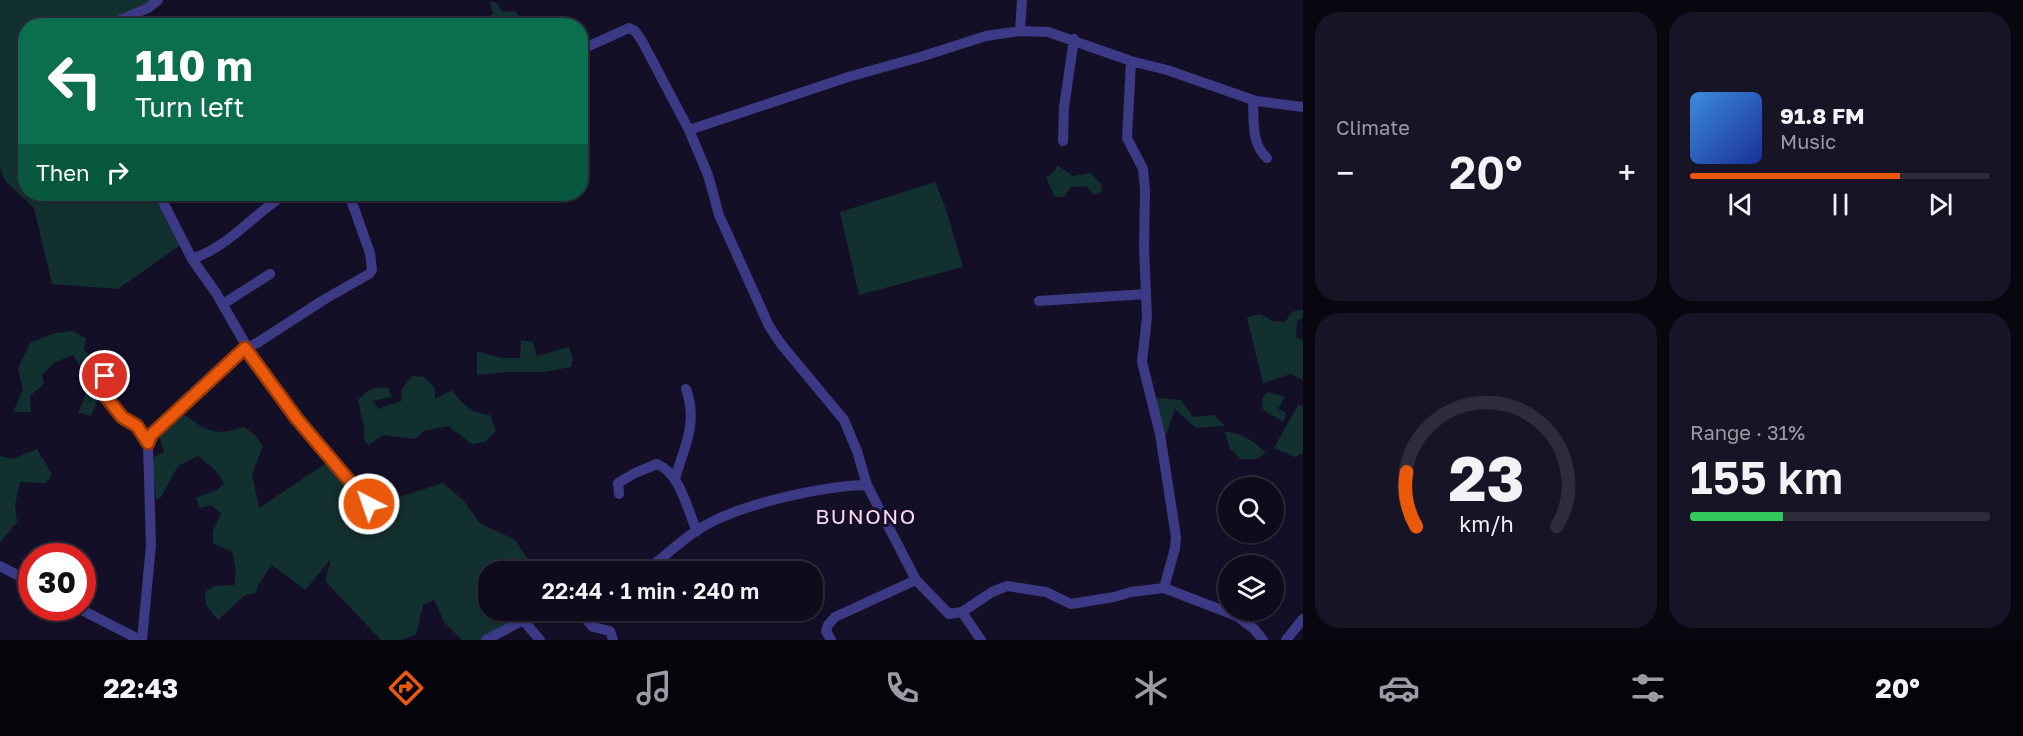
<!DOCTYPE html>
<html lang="en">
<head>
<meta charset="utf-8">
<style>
  body { margin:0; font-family:"Golos Text",sans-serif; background:#171425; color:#f1f3f6; height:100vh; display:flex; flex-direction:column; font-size:22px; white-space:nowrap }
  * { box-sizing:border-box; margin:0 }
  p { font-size:20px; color:#9b9ba3 }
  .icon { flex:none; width:33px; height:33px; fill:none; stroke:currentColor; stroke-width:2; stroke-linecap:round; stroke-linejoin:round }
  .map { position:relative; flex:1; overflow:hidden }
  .details { display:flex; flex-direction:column; gap:12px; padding:12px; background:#08060f; width:720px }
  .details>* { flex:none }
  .guide { position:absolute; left:18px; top:18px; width:570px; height:183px; border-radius:24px; box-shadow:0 2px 4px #0004,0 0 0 2px #2e2b3b; background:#0b6e4f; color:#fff; overflow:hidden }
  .fabs { position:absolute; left:1218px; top:477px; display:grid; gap:12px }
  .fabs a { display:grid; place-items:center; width:66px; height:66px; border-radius:50%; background:#0e0b1c; box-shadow:0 2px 4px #0004,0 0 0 2px #2e2b3b; font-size:30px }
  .speed { position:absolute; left:18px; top:543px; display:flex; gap:12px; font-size:30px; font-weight:700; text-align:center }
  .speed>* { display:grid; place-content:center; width:78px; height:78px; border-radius:50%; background:#0e0b1c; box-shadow:0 2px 4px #0004,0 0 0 2px #2e2b3b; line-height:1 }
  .speed .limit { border:9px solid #d22; background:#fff; color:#111 }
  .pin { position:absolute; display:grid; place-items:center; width:51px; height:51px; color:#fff; margin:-26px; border:3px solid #fff; border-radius:50%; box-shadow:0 2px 6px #0007 }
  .me { position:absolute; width:66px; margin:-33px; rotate:319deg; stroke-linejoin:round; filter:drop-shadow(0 0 4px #0008) }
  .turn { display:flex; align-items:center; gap:21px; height:126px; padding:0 18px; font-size:27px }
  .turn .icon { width:78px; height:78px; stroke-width:2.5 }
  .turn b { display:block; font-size:42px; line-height:51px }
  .then { display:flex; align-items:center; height:57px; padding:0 18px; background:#0003; gap:12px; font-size:22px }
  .big { font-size:45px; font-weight:600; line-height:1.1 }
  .details .widget { flex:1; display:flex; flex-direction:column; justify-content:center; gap:9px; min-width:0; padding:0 21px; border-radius:24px; background:#171425 }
  .details .dial { align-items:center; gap:0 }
  .dial svg { height:156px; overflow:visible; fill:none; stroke:#2e2b3b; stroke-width:7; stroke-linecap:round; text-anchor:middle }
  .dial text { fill:#f1f3f6; stroke:none }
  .song { display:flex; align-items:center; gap:18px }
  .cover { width:72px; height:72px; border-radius:9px; background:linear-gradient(135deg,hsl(210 70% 55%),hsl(230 70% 35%)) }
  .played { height:6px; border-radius:3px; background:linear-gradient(90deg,#ea580c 70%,#2e2b3b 70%) }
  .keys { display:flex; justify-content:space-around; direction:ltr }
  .heat { display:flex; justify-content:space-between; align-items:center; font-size:33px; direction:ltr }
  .charge { height:9px; border-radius:4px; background:linear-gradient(90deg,#34c759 31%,#2e2b3b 0) }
  .details .tiles { flex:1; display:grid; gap:12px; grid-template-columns:repeat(2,1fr) }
  .trip { position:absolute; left:478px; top:561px; width:345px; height:60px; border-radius:24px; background:#0e0b1c; box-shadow:0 2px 4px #0004,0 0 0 2px #2e2b3b; font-weight:600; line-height:60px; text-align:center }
  .tabs { display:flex; height:96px; justify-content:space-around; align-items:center; background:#06040b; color:#9b9ba3 }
  .tabs .icon { width:42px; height:42px }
  .tabs .on { color:#ea580c }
  .tabs b { font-size:27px; color:#f1f3f6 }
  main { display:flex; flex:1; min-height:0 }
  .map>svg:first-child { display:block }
  .green { fill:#12302f }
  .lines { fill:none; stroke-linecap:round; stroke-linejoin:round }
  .street { stroke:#3d3a85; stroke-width:10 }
  .route-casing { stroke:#983908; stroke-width:15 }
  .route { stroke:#ea580c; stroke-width:10 }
  .labels { text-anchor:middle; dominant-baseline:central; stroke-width:6; stroke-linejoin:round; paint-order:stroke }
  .quarter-label { font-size:21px; letter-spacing:1.5px; fill:#ffd6f0; stroke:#130f26 }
</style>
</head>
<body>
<main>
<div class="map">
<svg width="1303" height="640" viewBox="0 0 1303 640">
  <rect width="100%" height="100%" fill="#130f26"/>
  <!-- green -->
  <path class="green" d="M0 0H157L149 7 98 22V25L26 26V194H159L185 242 118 289 52 284 34 208 5 181 0 168Z
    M490 2H496L502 12 515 11 520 17 512 25H479L477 21 493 14Z
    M1057 165 1073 176 1091 173 1101 184 1102 192 1094 195 1086 186 1071 187 1064 197H1055L1046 178 1056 170Z
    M935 182 946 209 963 267 859 295 840 212Z
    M1303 309V318L1297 321 1296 337 1303 340V380L1291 374 1263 383 1247 317 1260 314 1273 321 1285 322 1292 312Z
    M73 331 86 338 84 350 97 363 98 399 91 416 78 412C92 388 87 377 73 355L54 363 42 375 44 384 30 396 31 412H13L23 390 18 368 30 343 55 333Z
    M521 340 533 342 537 356 569 347 573 358 571 367 543 372H510L477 375V351L502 358H520Z
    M412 376 424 377 435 388V399L452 390C463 405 472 413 490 415L496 431 485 442 472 444 448 426 424 431 415 439 383 435 369 445 364 440V428L358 400C368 390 374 386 388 388L392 397 373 401 378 409 401 401 402 389Z
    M1268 392 1285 397 1278 409 1286 413 1284 422 1263 410 1262 398Z
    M1158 398 1181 400 1193 417 1214 415 1225 426 1196 428 1175 409 1166 435 1159 437 1151 402Z
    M1298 405 1303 406V453L1295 457 1274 448Z
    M185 415C207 432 217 436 244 427L255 435 263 446 252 474 259 508 335 457 368 507 443 483 463 500 480 523 515 540 536 571 489 572V610L548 611 486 640H462L444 622 434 600 423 605 416 634 402 640H381L325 581 331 559 305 590 272 565 258 585 256 593 245 595 218 620 206 605 205 592 214 586 234 585C237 574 235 563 232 552L213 543V531L221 513 211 505 200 508 196 498 218 489 224 483 215 470 198 456 178 466 161 497 156 499 152 458 164 452 157 429Z
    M1225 432C1243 432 1254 442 1266 453L1256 459H1241L1230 449Z
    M37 449 52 474 46 483 20 482 15 505 17 522 0 543V456L12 459Z"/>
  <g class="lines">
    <!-- street -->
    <path class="street" d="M106 26 148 8 158 0
      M1020 31 1022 0
      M580 50 629 28 635 31 642 41 689 130 708 175 719 215 769 326 781 344 844 420 857 451 867 485 916 580 949 614 962 612 992 592 1007 586 1046 592 1071 604 1114 597 1131 592 1164 588 1237 616 1254 629 1263 640
      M1131 61 1127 138 1143 169 1145 190 1144 248 1147 317 1142 362 1160 434 1176 537 1175 548 1164 588
      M1253 100C1254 120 1251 144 1267 158
      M689 130 848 77 920 57 986 36 1020 31 1048 32 1131 61 1167 70 1256 101 1303 107
      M1063 141 1064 107 1074 39
      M349 194 370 253 372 270 369 274 325 299 257 343 245 348 297 419 369 504
      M192 259C230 246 253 214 286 194
      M1039 301 1146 294
      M223 304 270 274
      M105 376 107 398 121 417 139 428 148 443
      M675 478C685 446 698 422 686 389
      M619 494 618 483 635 473 657 464C681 474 687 510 697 531
      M0 566 32 583
      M643 572C666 557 683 537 706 525 745 503 823 486 867 485
      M78 608 140 640
      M578 610 593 627 610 631 613 640
      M962 612 981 640
      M523 620 540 640
      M142 640 151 545 148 445 150 437 245 348 246 345 216 293 192 259 159 194
      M486 640 527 618 547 610
      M831 640 826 631 828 625 835 617 916 580
      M1286 640 1303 619"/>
  </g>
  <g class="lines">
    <!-- route casing -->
    <g class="route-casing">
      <path id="route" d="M105 376 107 398 122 417 137 426 148 443 151 435 245 348 297 419 369 504"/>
    </g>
    <!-- route -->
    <use href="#route" class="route"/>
  </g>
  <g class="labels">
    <!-- quarter labels -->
    <g class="quarter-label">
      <text x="866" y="516">BUNONO</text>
    </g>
  </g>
</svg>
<div class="fabs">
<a><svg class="icon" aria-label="search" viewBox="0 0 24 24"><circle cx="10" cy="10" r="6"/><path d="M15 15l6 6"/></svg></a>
<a><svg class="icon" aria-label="layers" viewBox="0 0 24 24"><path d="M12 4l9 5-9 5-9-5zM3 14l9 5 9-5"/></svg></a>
</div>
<div class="speed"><div class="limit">30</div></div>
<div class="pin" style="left:105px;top:376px;background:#d93025"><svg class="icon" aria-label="arrive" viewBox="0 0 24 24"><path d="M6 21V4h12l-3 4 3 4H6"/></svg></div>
<svg class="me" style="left:369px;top:504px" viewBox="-20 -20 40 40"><circle r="17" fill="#ea580c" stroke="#fff" stroke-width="3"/><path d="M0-11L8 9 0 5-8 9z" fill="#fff"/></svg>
<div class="trip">22:44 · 1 min · 240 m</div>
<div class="guide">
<div class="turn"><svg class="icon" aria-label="left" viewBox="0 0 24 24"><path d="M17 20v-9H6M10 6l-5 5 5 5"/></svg><div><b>110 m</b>Turn left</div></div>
<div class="then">Then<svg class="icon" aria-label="right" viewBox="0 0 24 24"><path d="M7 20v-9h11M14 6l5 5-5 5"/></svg></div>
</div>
</div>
<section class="details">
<div class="tiles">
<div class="widget"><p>Climate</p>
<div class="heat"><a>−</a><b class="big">20°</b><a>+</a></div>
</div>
<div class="widget">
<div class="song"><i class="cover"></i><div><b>91.8 FM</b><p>Music</p></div></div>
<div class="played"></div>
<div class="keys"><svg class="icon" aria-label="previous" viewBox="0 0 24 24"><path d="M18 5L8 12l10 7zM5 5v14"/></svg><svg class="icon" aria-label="pause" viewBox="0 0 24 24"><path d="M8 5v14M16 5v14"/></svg><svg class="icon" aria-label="next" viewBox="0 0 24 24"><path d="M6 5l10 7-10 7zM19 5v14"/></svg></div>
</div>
<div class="widget dial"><svg viewBox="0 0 100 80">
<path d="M14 69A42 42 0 1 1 86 69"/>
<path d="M14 69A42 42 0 0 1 9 41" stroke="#ea580c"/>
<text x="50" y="56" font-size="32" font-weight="700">23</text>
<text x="50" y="72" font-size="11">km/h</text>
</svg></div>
<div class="widget"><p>Range · 31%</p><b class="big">155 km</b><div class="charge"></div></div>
</div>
</section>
</main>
<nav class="tabs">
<b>22:43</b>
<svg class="icon on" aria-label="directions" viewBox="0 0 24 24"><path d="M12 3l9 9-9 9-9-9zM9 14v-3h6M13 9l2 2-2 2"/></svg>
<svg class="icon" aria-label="music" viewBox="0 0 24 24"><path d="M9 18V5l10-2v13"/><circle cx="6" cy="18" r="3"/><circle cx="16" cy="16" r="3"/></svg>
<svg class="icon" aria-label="phone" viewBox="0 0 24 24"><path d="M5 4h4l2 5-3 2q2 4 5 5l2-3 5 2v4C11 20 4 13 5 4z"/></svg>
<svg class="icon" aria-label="climate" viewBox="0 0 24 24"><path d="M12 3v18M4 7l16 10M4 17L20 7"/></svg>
<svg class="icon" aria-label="car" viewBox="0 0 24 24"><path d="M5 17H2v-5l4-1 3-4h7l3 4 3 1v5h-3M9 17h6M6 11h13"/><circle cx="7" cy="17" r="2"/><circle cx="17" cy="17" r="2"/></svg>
<svg class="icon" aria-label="filters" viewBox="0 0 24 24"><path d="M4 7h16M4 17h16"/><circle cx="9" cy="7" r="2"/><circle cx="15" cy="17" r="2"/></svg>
<b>20°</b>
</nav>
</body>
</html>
